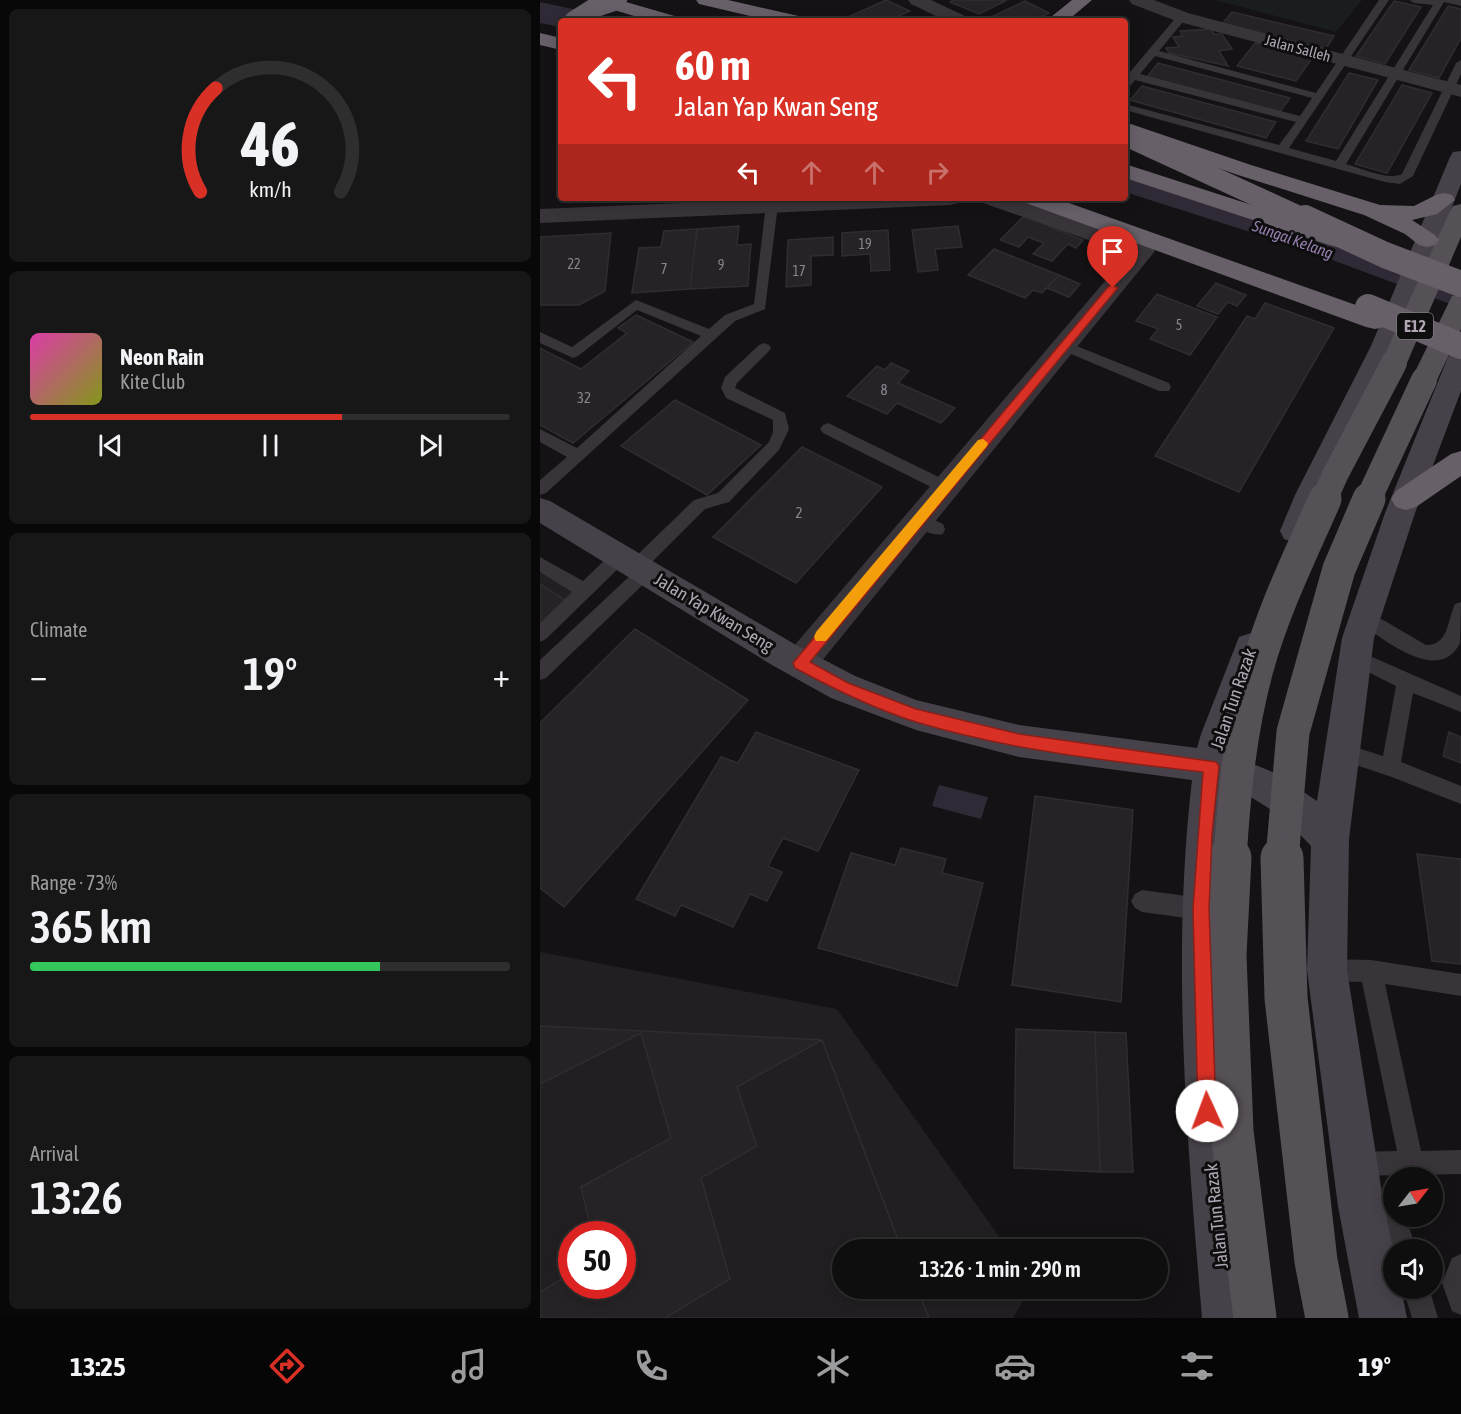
<!DOCTYPE html>
<html lang="en">
<head>
<meta charset="utf-8">
<style>
  body { margin:0; font-family:"Asap Condensed",sans-serif; background:#181718; color:#f1f3f6; height:100vh; display:flex; flex-direction:column; font-size:22px; white-space:nowrap }
  * { box-sizing:border-box; margin:0 }
  p { font-size:20px; color:#9b9c9e }
  .icon { flex:none; width:33px; height:33px; fill:none; stroke:currentColor; stroke-width:2; stroke-linecap:round; stroke-linejoin:round }
  .map { position:relative; flex:1; overflow:hidden }
  .sheet { display:flex; flex-direction:column; gap:9px; padding:9px; background:#080808; width:540px }
  .sheet>* { flex:none }
  .guide { position:absolute; left:18px; top:18px; width:570px; height:183px; border-radius:6px; box-shadow:0 3px 15px #0003,0 0 0 2px #2f2e2f; background:#d93025; color:#fff; overflow:hidden }
  .needle { width:39px; rotate:59deg }
  .controls { position:absolute; left:843px; top:1167px; display:grid; gap:12px }
  .controls a { display:grid; place-items:center; width:60px; height:60px; border-radius:50%; background:#0f0e0f; box-shadow:0 3px 15px #0003,0 0 0 2px #2f2e2f; font-size:30px }
  .speed { position:absolute; left:18px; top:1221px; display:flex; gap:12px; font-size:30px; font-weight:700; text-align:center }
  .speed>* { display:grid; place-content:center; width:78px; height:78px; border-radius:50%; background:#0f0e0f; box-shadow:0 3px 15px #0003,0 0 0 2px #2f2e2f; line-height:1 }
  .speed .limit { border:9px solid #d22; background:#fff; color:#111 }
  .pin { position:absolute; display:grid; place-items:center; width:51px; height:51px; color:#fff; margin:-62px -26px; border-radius:50% 50% 50% 0; rotate:-45deg; box-shadow:0 0 6px #0007 }
  .pin .icon { rotate:45deg }
  .me { position:absolute; width:66px; margin:-33px; rotate:358deg; stroke-linejoin:round; filter:drop-shadow(0 0 4px #0008) }
  .turn { display:flex; align-items:center; gap:21px; height:126px; padding:0 18px; font-size:27px }
  .turn .icon { width:78px; height:78px; stroke-width:2.5 }
  .turn b { display:block; font-size:42px; line-height:51px }
  .lanes { display:flex; align-items:center; height:57px; padding:0 18px; background:#0003; justify-content:center; gap:30px; direction:ltr }
  .lanes .off { opacity:.35 }
  .big { font-size:45px; font-weight:600; line-height:1.1 }
  .sheet .card { flex:1; display:flex; flex-direction:column; justify-content:center; gap:9px; min-width:0; padding:0 21px; border-radius:9px; background:#181718 }
  .sheet .dial { align-items:center; gap:0 }
  .dial svg { height:156px; overflow:visible; fill:none; stroke:#2f2e2f; stroke-width:7; stroke-linecap:round; text-anchor:middle }
  .dial text { fill:#f1f3f6; stroke:none }
  .song { display:flex; align-items:center; gap:18px }
  .cover { width:72px; height:72px; border-radius:9px; background:linear-gradient(135deg,hsl(320 70% 55%),hsl(70 70% 35%)) }
  .played { height:6px; border-radius:3px; background:linear-gradient(90deg,#d93025 65%,#2f2e2f 65%) }
  .keys { display:flex; justify-content:space-around; direction:ltr }
  .heat { display:flex; justify-content:space-between; align-items:center; font-size:33px; direction:ltr }
  .charge { height:9px; border-radius:4px; background:linear-gradient(90deg,#34c759 73%,#2f2e2f 0) }
  .trip { position:absolute; left:292px; top:1239px; width:336px; height:60px; border-radius:30px; background:#0f0e0f; box-shadow:0 3px 15px #0003,0 0 0 2px #2f2e2f; font-weight:600; line-height:60px; text-align:center }
  .dock { display:flex; height:96px; justify-content:space-around; align-items:center; background:#060606; color:#9b9c9e }
  .dock .icon { width:42px; height:42px }
  .dock .active { color:#d93025 }
  .dock b { font-size:27px; color:#f1f3f6 }
  main { display:flex; flex:1; min-height:0 }
  .map>svg:first-child { display:block }
  .built { fill:#211f21; fill-rule:evenodd }
  .green { fill:#191d1e }
  .water { fill:#302a37 }
  .building { fill:#252325; stroke:#302d30; stroke-width:1.5; fill-rule:evenodd }
  .lines { fill:none; stroke-linecap:round; stroke-linejoin:round }
  .lane { fill:#383439; fill-rule:evenodd }
  .street { fill:#383439; fill-rule:evenodd }
  .secondary { fill:#474249; fill-rule:evenodd }
  .primary { fill:#565057; fill-rule:evenodd }
  .highway { fill:#676069; fill-rule:evenodd }
  .primary-bridge-far2 { stroke:#565057; stroke-width:26 }
  .primary-bridge-far1 { stroke:#565057; stroke-width:33 }
  .primary-bridge { stroke:#565057; stroke-width:43 }
  .highway-bridge-far1 { stroke:#676069; stroke-width:20 }
  .highway-bridge { stroke:#676069; stroke-width:26 }
  .route { fill:#d93025; stroke:#8d1f18; stroke-width:1.5 }
  .slow { fill:#f59e0b }
  .labels { text-anchor:middle; dominant-baseline:central; stroke-width:6; stroke-linejoin:round; paint-order:stroke }
  .far-number-label { font-size:14px; fill:#8c8490 }
  .far-street-label { font-size:15px; fill:#afa5b3; stroke:#0f0e0f }
  .number-label { font-size:15px; fill:#8c8490 }
  .far-water-label { font-size:16px; font-style:italic; fill:#957ead; stroke:#0f0e0f }
  .shield { fill:#0f0e0f; stroke:#7f7882; stroke-width:1.5 }
  .shield-label { font-size:16px; font-weight:bold; fill:#afa5b3 }
  .street-label { font-size:18px; fill:#afa5b3; stroke:#0f0e0f }
</style>
</head>
<body>
<main>
<section class="sheet">
<div class="card dial"><svg viewBox="0 0 100 80">
<path d="M14 69A42 42 0 1 1 86 69"/>
<path d="M14 69A42 42 0 0 1 22 16" stroke="#d93025"/>
<text x="50" y="56" font-size="32" font-weight="700">46</text>
<text x="50" y="72" font-size="11">km/h</text>
</svg></div>
<div class="card">
<div class="song"><i class="cover"></i><div><b>Neon Rain</b><p>Kite Club</p></div></div>
<div class="played"></div>
<div class="keys"><svg class="icon" aria-label="previous" viewBox="0 0 24 24"><path d="M18 5L8 12l10 7zM5 5v14"/></svg><svg class="icon" aria-label="pause" viewBox="0 0 24 24"><path d="M8 5v14M16 5v14"/></svg><svg class="icon" aria-label="next" viewBox="0 0 24 24"><path d="M6 5l10 7-10 7zM19 5v14"/></svg></div>
</div>
<div class="card"><p>Climate</p>
<div class="heat"><a>−</a><b class="big">19°</b><a>+</a></div>
</div>
<div class="card"><p>Range · 73%</p><b class="big">365 km</b><div class="charge"></div></div>
<div class="card"><p>Arrival</p><b class="big">13:26</b></div>
</section>
<div class="map">
<svg width="921" height="1318" viewBox="0 0 921 1318">
  <rect width="100%" height="100%" fill="#141214"/>
  <!-- built -->
  <path class="built" d="M0 559 38 582V602L0 640Z
    M0 952 297 1009 468 1249 303 1250V1288L490 1289 473 1318H0ZM32 1234H82V1286H32Z"/>
  <!-- green -->
  <path class="green" d="M675 0H822L796 32Z"/>
  <!-- water -->
  <path class="water" d="M0 2 88 21H21V27L0 23Z
    M585 175 738 226 921 291V308L763 249 585 192Z
    M399 785 448 797 441 819 392 806Z"/>
  <!-- building -->
  <path class="building" d="M346 0 370 11 348 21H317L308 17Z
    M413 0H467L439 14 410 2Z
    M485 1 509 13 492 21H455L449 18Z
    M854 1 881 7 845 64 816 56Z
    M908 6 921 9V38L899 78 869 70Z
    M692 12 794 36 786 49 682 24Z
    M671 29 674 34H682L692 49 679 51 688 66 629 53 626 48 639 47 633 37 643 36 640 31Z
    M715 43 773 57 756 81 697 66Z
    M618 63 750 98 740 112 607 77Z
    M809 73 838 80 798 149 766 141Z
    M862 85 892 93 847 173 815 164Z
    M602 86 736 122 726 138 590 100Z
    M485 215 512 225 510 227 543 240 536 248 528 244 512 261 493 254 504 243 488 237 479 247 460 240Z
    M199 226 197 245 211 244 208 286 150 289 157 229Z
    M418 226 422 247 395 249 398 270 378 272 372 230Z
    M157 229 150 289 92 293 99 248 121 247 124 231Z
    M348 230 350 270 331 271 330 254 302 256V233Z
    M71 233 65 291 39 305H0V237Z
    M293 237V255L271 256V285L246 287 248 240Z
    M454 249 519 275 502 293 493 290 485 298 428 275Z
    M519 275 540 284 529 297 507 288Z
    M676 283 706 295 697 306 688 302 678 314 657 306Z
    M617 294 677 317 650 355 610 339 618 329 596 321Z
    M725 303 794 328 699 492 615 456 707 316 715 319Z
    M96 315 153 342 33 443 0 425V348L41 369 87 333 78 328Z
    M351 363 369 371 358 383 415 408 401 423 357 403 347 414 307 396 337 366 345 370Z
    M135 400 221 445 167 495 81 446Z
    M262 447 342 487 256 583 173 537Z
    M0 584 30 603 0 632Z
    M95 629 208 700 24 907 0 888V723Z
    M216 732 319 770 278 851 243 838 228 866 242 872 227 901 210 894 193 927 141 905 135 916 96 899 181 757 198 763Z
    M909 732 921 737V763L903 756Z
    M495 796 593 810 581 1002 472 985Z
    M361 848 406 859 402 873 443 883 417 986 278 948 311 853 355 865Z
    M877 854 921 859V964L892 961Z
    M0 1026 282 1040 362 1250H303V1288H377L389 1318H0ZM32 1234H82V1286H32Z
    M476 1029 555 1032 560 1172 474 1168Z
    M555 1032 586 1033 593 1172H560Z
    M101 1033 131 1138 41 1187 52 1234H32V1273L0 1292V1084Z
    M282 1040 362 1250H303V1288H377L389 1318H125L190 1279 161 1178 217 1146 197 1087Z"/>
  <g class="lines">
    <!-- lane -->
    <path class="lane" d="M839 0H849L749 148 796 161 893 5 874 3 869 0H921V6L904 2 806 164C821 168 848 181 862 174L916 63 921 60V74L873 176 860 184 845 182 585 110V104L739 145 756 122 595 80 590 86 585 87V78L638 15 642 14 647 17 619 51 776 93ZM615 56 772 98 760 116 600 74Z
      M232 201 238 205 225 309 195 321 6 493 0 495V480L27 457 0 442V429L37 448 161 336 97 310 38 356 33 358 0 343V332L32 347 96 300 169 329 185 315 214 304 226 205Z
      M524 341 629 383 631 387 629 391H619L519 349 517 346 519 343Z
      M224 343 229 345 231 348 229 351 197 383 195 388 245 413 249 429 239 450 189 502 165 509 109 565 114 571 112 576 6 678 0 680V660L94 572 89 566 91 561 154 500 178 493 229 442 233 432V420L186 398 181 388 185 377 219 345Z
      M288 423 411 483 413 487 411 491H399L283 433 280 429 283 425Z
      M379 513 403 524 405 529 403 534C393 537 376 528 371 519L373 515Z
      M80 549 86 551 88 556 86 561 6 639 0 642V623L32 592 0 572V557L43 581 74 551Z
      M921 602 920 643C899 686 843 638 819 623L816 618 819 613 825 611 831 613 886 645C909 645 907 621 915 604Z
      M814 649 921 696V712L873 693 861 762 921 786V804L849 776 795 758 792 752 795 746 802 743 843 756 856 686 808 662 805 657 808 652Z
      M602 890 661 898 668 902 672 909 668 916 661 920 602 912 595 908 591 901 595 894Z
      M787 959 831 960 921 974V996L845 984 881 1151 921 1150V1174L815 1176 806 1173 803 1164 806 1155 815 1152 857 1151 822 982 787 981 779 978 776 970 779 962Z
      M823 1194 834 1195 854 1203V1216H865L877 1250H854V1255L846 1232 839 1222 814 1215 811 1206 814 1197Z
      M921 1254V1315L912 1311 902 1283 912 1258Z
      M863 1288H889L898 1318H872Z"/>
    <!-- street -->
    <path class="street" d="M368 0H391L427 17 429 21H406L371 4Z
      M589 0H614L648 13 921 85V97L636 21 592 4Z
      M256 198H421L418 203 410 205 0 223V209Z
      M440 198H473L611 246 615 251 272 673 260 677 248 673 243 663 248 653 588 254 443 203Z"/>
    <!-- secondary -->
    <path class="secondary" d="M921 151V184L857 346 766 539 755 543 744 539 740 531 755 495 831 346 910 157 913 152Z
      M921 348V391L875 513 834 638 809 839 807 970 844 1206 854 1253V1288H861L867 1318H819L798 1206 767 970 771 846C748 821 720 798 687 787 671 964 691 1142 710 1318H662C647 1139 631 959 652 780L479 757 376 730 291 698 232 665 0 523V498L10 501 256 645 315 676 376 700 479 725 657 748 661 734 699 637 711 633 723 637 727 647 695 734 691 755 735 773 777 801 802 638 845 513 908 357 912 351Z"/>
    <!-- primary -->
    <path class="primary" d="M921 204V237L867 363 863 369 854 372 845 369 841 363 910 211 913 206Z
      M921 294V329L897 380 893 387 884 389 875 387 871 380 909 302 912 296Z"/>
    <!-- highway -->
    <path class="highway" d="M51 0H79L138 17 140 21H111L54 4Z
      M156 0H188L263 17 265 21H232L159 4Z
      M532 0H552L527 21H506Z
      M0 33 21 38V50L0 45Z
      M585 122 711 165 840 205 874 206 896 195 904 193 912 195 915 200 897 214 872 220 895 235 899 240 895 245 887 247 879 245 865 234 824 215 695 174 585 135Z
      M585 164 805 235 809 240 805 245 797 247 789 245 585 178Z
      M483 198H515L844 315 848 321 844 327 835 329 826 327 486 203Z
      M921 451V476L876 507 866 510 856 507 851 499 856 491 911 454Z"/>
    <!-- primary-bridge-far2 -->
    <path class="primary-bridge-far2" d="M784 500 795 475 854 363
      M828 500 884 380"/>
    <!-- primary-bridge-far1 -->
    <path class="primary-bridge-far1" d="M690 859C694 795 700 731 717 669 733 610 761 554 785 499
      M742 859 753 732 799 569 829 499"/>
    <!-- primary-bridge -->
    <path class="primary-bridge" d="M690 858 685 955 692 1131 715 1318
      M742 858 746 998 776 1261 787 1318"/>
    <!-- highway-bridge-far1 -->
    <path class="highway-bridge-far1" d="M34 21 56 7 77 0
      M585 136 768 220"/>
    <!-- highway-bridge -->
    <path class="highway-bridge" d="M765 218 845 255 921 284
      M828 307 921 346"/>
  </g>
  <!-- route -->
  <path class="route" d="M573 285 578 288 576 290 270 662 308 683 376 709 479 734 676 762 679 766 672 834 669 909 676 1111 673 1118 667 1120 661 1118 658 1111 653 909 663 772C567 761 469 750 376 722 334 709 294 689 255 668L253 663 569 286Z"/>
  <!-- slow -->
  <path class="slow" d="M443 439 448 443 447 446 286 641H276L274 637 276 632 438 440Z"/>
  <g class="labels">
    <!-- far-number labels -->
    <g class="far-number-label">
      <text x="325" y="244">19</text>
      <text x="34" y="264">22</text>
      <text x="181" y="265">9</text>
      <text x="124" y="269">7</text>
      <text x="259" y="271">17</text>
      <text x="639" y="325">5</text>
    </g>
    <!-- far-street labels -->
    <g class="far-street-label">
      <text transform="translate(758 48) rotate(15)">Jalan Salleh</text>
    </g>
    <!-- number labels -->
    <g class="number-label">
      <text x="344" y="389">8</text>
      <text x="44" y="397">32</text>
      <text x="259" y="512">2</text>
    </g>
    <!-- far-water labels -->
    <g class="far-water-label">
      <text transform="translate(753 239) rotate(20)">Sungai Kelang</text>
    </g>
    <!-- shield labels -->
    <rect class="shield" x="857" y="313" width="36" height="26" rx="4.5"/>
    <g class="shield-label">
      <text x="875" y="326">E12</text>
    </g>
    <!-- street labels -->
    <g class="street-label">
      <text transform="translate(174 612) rotate(31)">Jalan Yap Kwan Seng</text>
      <text transform="translate(693 699) rotate(-71)">Jalan Tun Razak</text>
      <text transform="translate(676 1216) rotate(-96)">Jalan Tun Razak</text>
    </g>
  </g>
</svg>
<div class="controls">
<a><svg class="needle" viewBox="-14 -14 28 28"><path d="M0-13l5 13h-10z" fill="#e53935"/><path d="M0 13l5-13h-10z" fill="#9b9c9e"/></svg></a>
<a><svg class="icon" aria-label="sound" viewBox="0 0 24 24"><path d="M4 9h4l5-4v14l-5-4H4zM17 9q2 3 0 6"/></svg></a>
</div>
<div class="speed"><div class="limit">50</div></div>
<div class="pin" style="left:573px;top:288px;background:#d93025"><svg class="icon" aria-label="arrive" viewBox="0 0 24 24"><path d="M6 21V4h12l-3 4 3 4H6"/></svg></div>
<svg class="me" style="left:667px;top:1111px" viewBox="-20 -20 40 40"><circle r="19" fill="#fff"/><path d="M0-13L10 11 0 6-10 11z" fill="#d93025"/></svg>
<div class="trip">13:26 · 1 min · 290 m</div>
<div class="guide">
<div class="turn"><svg class="icon" aria-label="left" viewBox="0 0 24 24"><path d="M17 20v-9H6M10 6l-5 5 5 5"/></svg><div><b>60 m</b>Jalan Yap Kwan Seng</div></div>
<div class="lanes"><svg class="icon" aria-label="left" viewBox="0 0 24 24"><path d="M17 20v-9H6M10 6l-5 5 5 5"/></svg><svg class="icon off" aria-label="ahead" viewBox="0 0 24 24"><path d="M12 20V5M6 11l6-6 6 6"/></svg><svg class="icon off" aria-label="ahead" viewBox="0 0 24 24"><path d="M12 20V5M6 11l6-6 6 6"/></svg><svg class="icon off" aria-label="right" viewBox="0 0 24 24"><path d="M7 20v-9h11M14 6l5 5-5 5"/></svg></div>
</div>
</div>
</main>
<nav class="dock">
<b>13:25</b>
<svg class="icon active" aria-label="directions" viewBox="0 0 24 24"><path d="M12 3l9 9-9 9-9-9zM9 14v-3h6M13 9l2 2-2 2"/></svg>
<svg class="icon" aria-label="music" viewBox="0 0 24 24"><path d="M9 18V5l10-2v13"/><circle cx="6" cy="18" r="3"/><circle cx="16" cy="16" r="3"/></svg>
<svg class="icon" aria-label="phone" viewBox="0 0 24 24"><path d="M5 4h4l2 5-3 2q2 4 5 5l2-3 5 2v4C11 20 4 13 5 4z"/></svg>
<svg class="icon" aria-label="climate" viewBox="0 0 24 24"><path d="M12 3v18M4 7l16 10M4 17L20 7"/></svg>
<svg class="icon" aria-label="car" viewBox="0 0 24 24"><path d="M5 17H2v-5l4-1 3-4h7l3 4 3 1v5h-3M9 17h6M6 11h13"/><circle cx="7" cy="17" r="2"/><circle cx="17" cy="17" r="2"/></svg>
<svg class="icon" aria-label="filters" viewBox="0 0 24 24"><path d="M4 7h16M4 17h16"/><circle cx="9" cy="7" r="2"/><circle cx="15" cy="17" r="2"/></svg>
<b>19°</b>
</nav>
</body>
</html>
